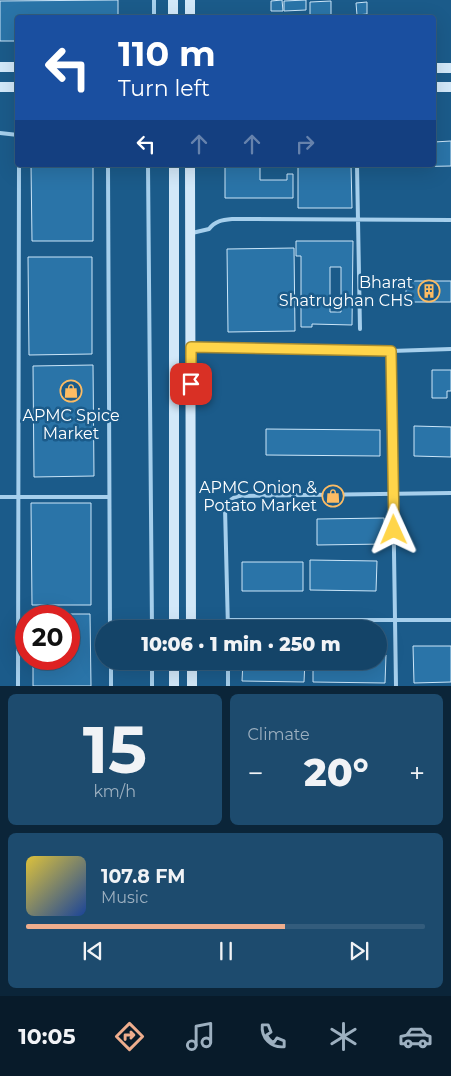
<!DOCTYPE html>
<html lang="en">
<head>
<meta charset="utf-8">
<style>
  body { margin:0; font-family:Montserrat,sans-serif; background:#1d4b6e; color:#f1f3f6; height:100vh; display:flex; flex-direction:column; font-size:19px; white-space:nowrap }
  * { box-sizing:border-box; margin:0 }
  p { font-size:16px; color:#9db0c0 }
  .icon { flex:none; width:28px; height:28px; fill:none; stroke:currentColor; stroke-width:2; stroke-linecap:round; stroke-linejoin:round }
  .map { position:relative; height:686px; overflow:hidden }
  .details { display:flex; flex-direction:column; gap:8px; padding:8px; background:#0b2539; flex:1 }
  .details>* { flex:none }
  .hud { position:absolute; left:15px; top:15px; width:421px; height:152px; border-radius:5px; box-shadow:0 5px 20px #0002,0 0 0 1px #335c7c; background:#1a4fa0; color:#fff; overflow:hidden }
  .speed { position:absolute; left:15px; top:605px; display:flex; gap:10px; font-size:25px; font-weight:700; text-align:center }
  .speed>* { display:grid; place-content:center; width:65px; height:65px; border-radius:50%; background:#144468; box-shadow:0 5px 20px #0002,0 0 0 1px #335c7c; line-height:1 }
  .speed .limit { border:8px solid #d22; background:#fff; color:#111 }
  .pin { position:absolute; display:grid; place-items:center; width:42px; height:42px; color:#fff; margin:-21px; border-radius:10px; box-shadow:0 2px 8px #0006 }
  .me { position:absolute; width:55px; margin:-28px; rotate:359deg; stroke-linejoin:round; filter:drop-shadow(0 0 4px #0008) }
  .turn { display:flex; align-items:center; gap:18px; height:105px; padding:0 20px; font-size:22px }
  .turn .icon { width:65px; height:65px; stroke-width:2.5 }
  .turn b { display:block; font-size:35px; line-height:42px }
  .lanes { display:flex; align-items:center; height:48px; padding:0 20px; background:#0003; justify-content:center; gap:25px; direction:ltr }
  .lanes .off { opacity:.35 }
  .big { font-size:38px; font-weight:800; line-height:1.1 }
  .details .tile { flex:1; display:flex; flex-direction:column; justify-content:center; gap:8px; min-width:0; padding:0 18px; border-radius:8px; background:#1d4b6e }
  .details .dial { align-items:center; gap:0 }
  .dial b { font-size:65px; line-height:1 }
  .song { display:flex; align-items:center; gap:15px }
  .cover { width:60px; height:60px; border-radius:8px; background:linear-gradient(135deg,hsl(50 70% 55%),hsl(220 70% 35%)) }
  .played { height:5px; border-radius:2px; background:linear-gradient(90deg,#eead8d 65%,#335c7c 65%) }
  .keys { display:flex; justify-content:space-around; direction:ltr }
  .heat { display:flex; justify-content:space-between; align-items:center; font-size:28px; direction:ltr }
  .details .tiles { flex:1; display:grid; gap:8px; grid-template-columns:1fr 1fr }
  .tile:last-child { grid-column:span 2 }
  .trip { position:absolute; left:95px; top:620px; width:292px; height:50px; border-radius:25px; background:#144468; box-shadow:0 5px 20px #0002,0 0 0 1px #335c7c; font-weight:800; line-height:50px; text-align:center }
  .tab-bar { display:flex; height:80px; justify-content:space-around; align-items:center; background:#081b2a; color:#9db0c0 }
  .tab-bar .icon { width:35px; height:35px }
  .tab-bar .on { color:#eead8d }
  .tab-bar b { font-size:22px; color:#f1f3f6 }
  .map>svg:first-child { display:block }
  .building { fill:#2a74a8; stroke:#cbe6f9; fill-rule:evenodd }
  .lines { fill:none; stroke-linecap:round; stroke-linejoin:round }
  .service { stroke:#a6cfec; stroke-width:4 }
  .secondary { stroke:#d2e8f9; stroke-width:10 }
  .route-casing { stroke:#a68a30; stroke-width:12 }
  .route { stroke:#ffd54a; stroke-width:9 }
  .labels { text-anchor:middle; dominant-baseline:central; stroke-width:5; stroke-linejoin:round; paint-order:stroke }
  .poi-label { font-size:16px; fill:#fff; stroke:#1b5b8a; text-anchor:end }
</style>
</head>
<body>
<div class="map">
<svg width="451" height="686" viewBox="0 0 451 686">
  <rect width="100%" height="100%" fill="#1b5b8a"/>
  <!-- building -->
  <path class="building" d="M118 0V18H18V41H0V1Z
    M282 0 283 11H271V1Z
    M306 0V10L284 11V1Z
    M331 1V18H310V2Z
    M367 2V14L357 15 356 3Z
    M451 141V166L399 167V165H434V142Z
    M31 165H93V241H32Z
    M225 165H260V180H287V174H293V198H225Z
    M298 165H351L352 208H298Z
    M296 241H353L352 325 312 324V327H301V256H296ZM330 267H341V312H330Z
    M294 248 295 331 228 332 227 249Z
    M28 257H92V354L29 355Z
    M406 281H451V302H406Z
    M93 365 94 476 34 477 33 366Z
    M432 370H451V391H447V398H432Z
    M414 426 451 427V457L414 456Z
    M266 429 380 430V456L266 455Z
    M31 503H91V605H32Z
    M384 518 385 544 317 545V519Z
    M310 560 377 561 376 591 310 590Z
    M242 562H303V591H242Z
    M32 614H90L91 686H33V659H69V616H32Z
    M413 646H451V682L414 683Z
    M379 655H386L385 683 313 682V661H379Z
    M243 661H305L304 682 242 681Z"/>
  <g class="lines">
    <!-- service -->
    <path class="service" d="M154 18V0
      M0 133 18 135
      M108 165 110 629
      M148 165 152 629
      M357 165 360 329
      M192 233 209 229C215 221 222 220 232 219L451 220
      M191 347 391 351 451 349
      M391 351 396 686
      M0 497H108
      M228 620H451
      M228 629 225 508C228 501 231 498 239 496L451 493
      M111 661V686
      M152 661V686
      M18 686 19 165
      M228 686V661"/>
    <!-- secondary -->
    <path class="secondary" d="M173 0V18
      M190 0V18
      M0 67H18
      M434 68H451
      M0 87H18
      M434 87H451
      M174 165V629
      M190 165 191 629
      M174 661V686
      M192 661V686"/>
  </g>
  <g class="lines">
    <!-- route casing -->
    <g class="route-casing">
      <path id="route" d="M191 384V347L391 351 394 530"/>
    </g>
    <!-- route -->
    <use href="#route" class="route"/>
  </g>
  <!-- icons -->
  <defs>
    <g id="building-ring" transform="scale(1.125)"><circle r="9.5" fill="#1b5b8a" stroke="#fdbc63" stroke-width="1.5"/><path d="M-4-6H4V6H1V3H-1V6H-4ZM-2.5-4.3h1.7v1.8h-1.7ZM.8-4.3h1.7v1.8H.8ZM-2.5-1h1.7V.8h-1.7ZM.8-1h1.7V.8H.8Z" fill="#fdbc63"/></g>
    <g id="shop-ring" transform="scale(1.125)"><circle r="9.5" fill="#1b5b8a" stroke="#fdbc63" stroke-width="1.5"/><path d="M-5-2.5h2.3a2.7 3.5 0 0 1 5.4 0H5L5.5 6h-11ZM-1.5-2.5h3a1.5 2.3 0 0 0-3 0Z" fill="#fdbc63"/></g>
  </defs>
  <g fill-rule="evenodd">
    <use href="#building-ring" x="429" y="291"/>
    <use href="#shop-ring" x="71" y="391"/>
    <use href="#shop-ring" x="333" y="496"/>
  </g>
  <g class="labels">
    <!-- poi labels -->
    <g class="poi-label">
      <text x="413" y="282">Bharat<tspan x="413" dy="18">Shatrughan CHS</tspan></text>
      <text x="71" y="415" text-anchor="middle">APMC Spice<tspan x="71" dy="18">Market</tspan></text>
      <text x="317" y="487">APMC Onion &amp;<tspan x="317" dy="18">Potato Market</tspan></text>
    </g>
  </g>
</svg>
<div class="speed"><div class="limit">20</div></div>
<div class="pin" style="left:191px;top:384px;background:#d93025"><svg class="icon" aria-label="arrive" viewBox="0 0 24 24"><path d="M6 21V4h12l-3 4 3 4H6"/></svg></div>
<svg class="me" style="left:394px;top:530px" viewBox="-20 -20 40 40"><path d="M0-17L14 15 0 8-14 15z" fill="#ffd54a" stroke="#fff" stroke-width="4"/></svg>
<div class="trip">10:06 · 1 min · 250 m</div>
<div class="hud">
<div class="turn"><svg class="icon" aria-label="left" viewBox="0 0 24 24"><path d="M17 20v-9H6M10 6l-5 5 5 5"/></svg><div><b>110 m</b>Turn left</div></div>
<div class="lanes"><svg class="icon" aria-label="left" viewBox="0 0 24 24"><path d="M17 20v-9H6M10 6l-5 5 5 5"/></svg><svg class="icon off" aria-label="ahead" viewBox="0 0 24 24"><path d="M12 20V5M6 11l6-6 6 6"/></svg><svg class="icon off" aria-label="ahead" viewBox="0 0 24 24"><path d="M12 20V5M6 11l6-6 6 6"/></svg><svg class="icon off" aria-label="right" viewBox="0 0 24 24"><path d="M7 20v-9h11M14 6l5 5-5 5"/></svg></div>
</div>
</div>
<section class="details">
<div class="tiles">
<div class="tile dial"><b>15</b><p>km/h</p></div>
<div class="tile"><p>Climate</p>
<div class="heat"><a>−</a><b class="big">20°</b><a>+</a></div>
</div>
<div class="tile">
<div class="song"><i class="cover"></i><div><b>107.8 FM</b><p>Music</p></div></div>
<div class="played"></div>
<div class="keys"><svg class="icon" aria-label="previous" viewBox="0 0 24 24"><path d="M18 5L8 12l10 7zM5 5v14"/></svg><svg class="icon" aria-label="pause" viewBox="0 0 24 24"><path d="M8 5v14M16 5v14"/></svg><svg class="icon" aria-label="next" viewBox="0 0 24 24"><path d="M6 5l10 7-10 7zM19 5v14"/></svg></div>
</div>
</div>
</section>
<nav class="tab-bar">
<b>10:05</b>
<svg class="icon on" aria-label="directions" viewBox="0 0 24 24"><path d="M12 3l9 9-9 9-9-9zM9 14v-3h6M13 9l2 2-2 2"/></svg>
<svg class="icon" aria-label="music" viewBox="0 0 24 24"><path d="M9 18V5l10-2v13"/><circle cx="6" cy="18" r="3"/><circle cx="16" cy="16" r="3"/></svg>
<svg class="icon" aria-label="phone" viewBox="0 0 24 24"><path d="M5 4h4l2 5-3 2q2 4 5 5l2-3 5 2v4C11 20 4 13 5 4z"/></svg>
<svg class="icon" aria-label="climate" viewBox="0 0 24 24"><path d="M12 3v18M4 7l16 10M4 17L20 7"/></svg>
<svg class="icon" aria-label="car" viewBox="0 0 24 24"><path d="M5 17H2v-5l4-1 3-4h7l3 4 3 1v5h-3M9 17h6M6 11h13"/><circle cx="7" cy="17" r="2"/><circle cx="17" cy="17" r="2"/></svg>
</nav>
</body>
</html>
